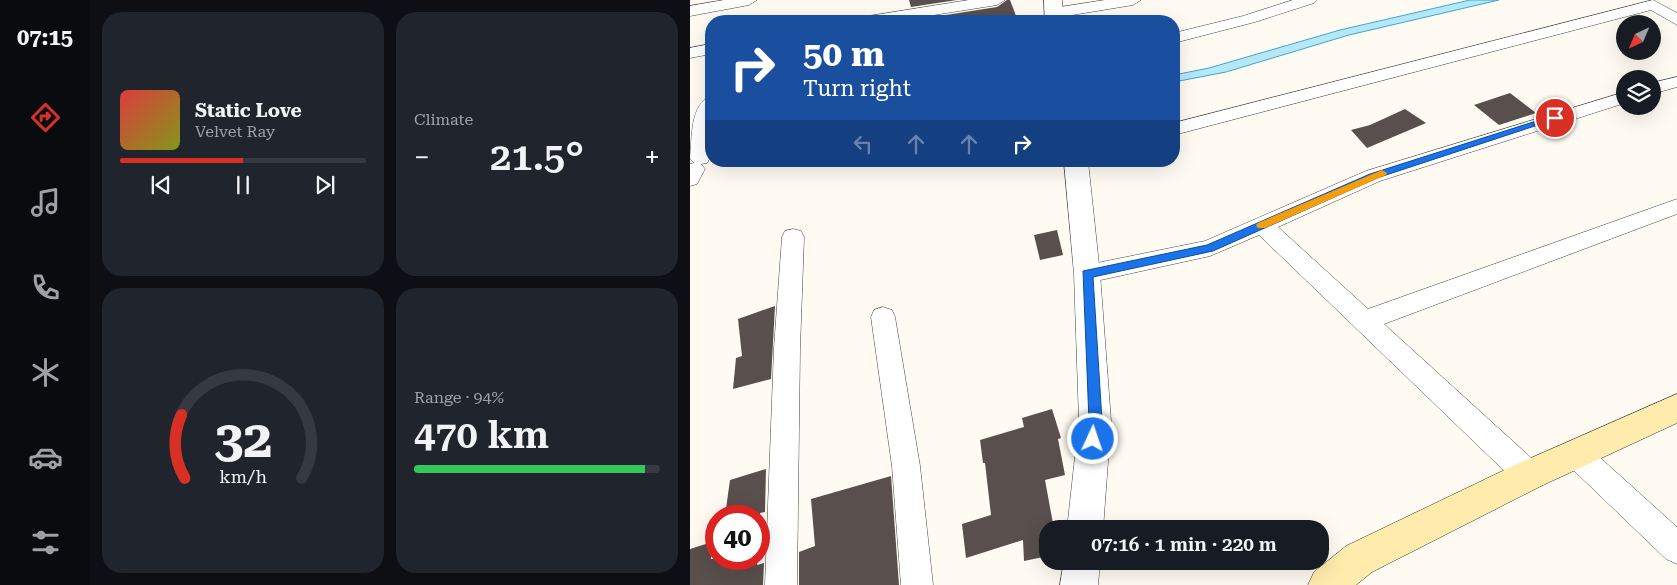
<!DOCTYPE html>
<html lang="en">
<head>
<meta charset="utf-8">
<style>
  body { margin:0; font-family:"Roboto Serif",serif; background:#20242c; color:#f1f3f6; height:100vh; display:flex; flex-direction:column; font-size:19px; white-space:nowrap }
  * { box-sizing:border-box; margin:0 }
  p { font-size:16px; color:#9ea1a6 }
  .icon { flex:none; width:28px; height:28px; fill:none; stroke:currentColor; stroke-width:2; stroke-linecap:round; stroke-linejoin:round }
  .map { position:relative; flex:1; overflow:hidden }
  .details { display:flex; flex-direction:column; gap:12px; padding:12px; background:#0d0f14; width:600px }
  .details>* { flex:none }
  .guide { position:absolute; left:15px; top:15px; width:475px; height:152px; border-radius:20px; box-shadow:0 5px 20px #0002; background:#1a4fa0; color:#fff; overflow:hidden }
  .needle { width:32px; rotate:224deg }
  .fabs { position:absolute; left:926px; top:15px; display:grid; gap:10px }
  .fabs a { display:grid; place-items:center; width:45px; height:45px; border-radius:50%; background:#171b24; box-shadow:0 5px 20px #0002; font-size:25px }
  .speed { position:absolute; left:15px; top:505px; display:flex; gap:10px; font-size:25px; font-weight:700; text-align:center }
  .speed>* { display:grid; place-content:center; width:65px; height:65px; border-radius:50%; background:#171b24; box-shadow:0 5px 20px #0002; line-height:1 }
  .speed .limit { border:8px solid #d22; background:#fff; color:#111 }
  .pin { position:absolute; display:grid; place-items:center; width:42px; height:42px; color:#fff; margin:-21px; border:2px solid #fff; border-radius:50%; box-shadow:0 1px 5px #0007 }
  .me { position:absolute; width:55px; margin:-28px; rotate:3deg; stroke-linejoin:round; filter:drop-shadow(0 0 4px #0008) }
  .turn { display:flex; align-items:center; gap:18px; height:105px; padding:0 15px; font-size:22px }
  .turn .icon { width:65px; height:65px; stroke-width:2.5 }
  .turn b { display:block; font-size:35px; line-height:42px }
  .lanes { display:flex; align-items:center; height:48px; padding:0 15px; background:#0003; justify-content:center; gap:25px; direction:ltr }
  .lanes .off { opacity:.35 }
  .big { font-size:38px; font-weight:600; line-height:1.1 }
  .details .card { flex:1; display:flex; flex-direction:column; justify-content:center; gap:8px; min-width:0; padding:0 18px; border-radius:20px; background:#20242c }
  .details .dial { align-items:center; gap:0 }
  .dial svg { height:130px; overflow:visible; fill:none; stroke:#363941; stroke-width:7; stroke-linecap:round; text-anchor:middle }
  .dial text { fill:#f1f3f6; stroke:none }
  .song { display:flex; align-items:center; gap:15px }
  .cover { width:60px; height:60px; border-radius:8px; background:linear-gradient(135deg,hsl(0 70% 55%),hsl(70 70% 35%)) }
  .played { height:5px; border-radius:2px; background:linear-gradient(90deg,#d93025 50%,#363941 50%) }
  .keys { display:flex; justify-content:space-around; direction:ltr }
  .heat { display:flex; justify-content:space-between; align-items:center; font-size:28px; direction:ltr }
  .charge { height:8px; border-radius:4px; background:linear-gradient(90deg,#34c759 94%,#363941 0) }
  .details .tiles { flex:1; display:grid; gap:12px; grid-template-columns:repeat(2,1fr) }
  .trip { position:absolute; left:349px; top:520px; width:290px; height:50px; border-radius:20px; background:#171b24; box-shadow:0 5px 20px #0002; font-weight:600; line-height:50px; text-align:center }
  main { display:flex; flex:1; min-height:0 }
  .tabs { display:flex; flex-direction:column; width:90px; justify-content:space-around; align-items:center; background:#090b0e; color:#9ea1a6 }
  .tabs .icon { width:35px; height:35px }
  .tabs .current { color:#d93025 }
  .tabs b { font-size:22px; color:#f1f3f6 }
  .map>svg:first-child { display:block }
  .water { fill:#b6e7f7; stroke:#3ba7d0 }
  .building { fill:#594f4c }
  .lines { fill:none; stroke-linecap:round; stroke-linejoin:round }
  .minor-casing { stroke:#434343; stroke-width:1 }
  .tertiary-casing { stroke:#434343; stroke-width:1 }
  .secondary-casing { stroke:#323232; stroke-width:1 }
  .minor { fill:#fff; fill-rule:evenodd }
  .tertiary { fill:#fff; fill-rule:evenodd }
  .secondary { fill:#ffecad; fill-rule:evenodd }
  .route { fill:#1a73e8; stroke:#114b97 }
  .slow { fill:#f59e0b }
</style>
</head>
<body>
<main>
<nav class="tabs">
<b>07:15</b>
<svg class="icon current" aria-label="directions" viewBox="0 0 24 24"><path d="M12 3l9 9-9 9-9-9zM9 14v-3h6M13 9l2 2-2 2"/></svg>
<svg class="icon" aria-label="music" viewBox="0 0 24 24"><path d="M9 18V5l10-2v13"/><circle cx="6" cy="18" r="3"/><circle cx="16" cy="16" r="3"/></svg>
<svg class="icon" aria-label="phone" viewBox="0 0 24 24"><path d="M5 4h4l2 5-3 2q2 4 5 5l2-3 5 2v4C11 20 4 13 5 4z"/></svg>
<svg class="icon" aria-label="climate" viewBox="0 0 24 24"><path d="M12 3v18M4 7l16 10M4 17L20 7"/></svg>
<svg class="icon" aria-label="car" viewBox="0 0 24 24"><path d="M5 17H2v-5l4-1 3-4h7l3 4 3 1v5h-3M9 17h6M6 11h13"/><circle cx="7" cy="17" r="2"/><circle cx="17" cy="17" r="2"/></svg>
<svg class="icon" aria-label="filters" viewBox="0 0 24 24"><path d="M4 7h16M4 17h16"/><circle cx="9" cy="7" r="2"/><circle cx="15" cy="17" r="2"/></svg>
</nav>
<section class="details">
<div class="tiles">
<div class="card">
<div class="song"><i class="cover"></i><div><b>Static Love</b><p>Velvet Ray</p></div></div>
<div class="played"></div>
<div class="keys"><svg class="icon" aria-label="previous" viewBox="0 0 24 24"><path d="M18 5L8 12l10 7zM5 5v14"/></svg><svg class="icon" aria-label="pause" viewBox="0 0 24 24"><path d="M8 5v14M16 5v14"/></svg><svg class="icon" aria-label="next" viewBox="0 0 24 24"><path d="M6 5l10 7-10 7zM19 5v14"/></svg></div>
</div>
<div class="card"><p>Climate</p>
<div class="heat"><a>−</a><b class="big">21.5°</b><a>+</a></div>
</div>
<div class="card dial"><svg viewBox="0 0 100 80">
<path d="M14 69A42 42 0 1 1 86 69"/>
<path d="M14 69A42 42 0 0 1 12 30" stroke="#d93025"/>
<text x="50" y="56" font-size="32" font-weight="700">32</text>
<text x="50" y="72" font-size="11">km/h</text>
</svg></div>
<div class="card"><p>Range · 94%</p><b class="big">470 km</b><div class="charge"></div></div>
</div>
</section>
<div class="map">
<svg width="987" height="585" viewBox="0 0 987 585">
  <rect width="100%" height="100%" fill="#fffbf2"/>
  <!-- water -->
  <path class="water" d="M780 0H809L659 35 536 72 484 82V75L519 68 650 30Z"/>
  <!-- building -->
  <path class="building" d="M219 0H267L221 7Z
    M317 0H320L328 21 224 20 307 7Z
    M820 93 846 113 809 125 784 105Z
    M715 109 736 123 677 148 661 130 680 125Z
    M367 230 373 255 350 260 344 235Z
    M85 306 81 379 43 389 46 358 52 356 48 319Z
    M362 409 371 438 368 439 375 475 355 480 364 529H358V556L334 561 333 540 276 558 272 524 301 515 295 463H293L290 440 334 427 332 418Z
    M76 469 75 512 70 513V516H35L40 480Z
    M201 476 209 585H109V552L125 546 121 499Z
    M22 542 21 559H68L67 565 74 563 73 585H0V549Z"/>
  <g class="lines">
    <!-- minor casing -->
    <g class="minor-casing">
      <path id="minor" d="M34 0H67L59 5 0 16V6Z
        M279 0H315L307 5 206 21H171L179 16Z
        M415 0H451L443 5 364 18 356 13 364 8Z
        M603 0H627L624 3 565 22 484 43V33L553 16Z
        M963 0 987 13V25L961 10 484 135V123Z
        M21 44V54L0 58V48Z
        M987 77V87L962 94V83Z
        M935 92V103L690 181 588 227 678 309 987 199V214L694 324 849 465 854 475 849 485 839 489 829 485 569 235 520 256 397 283 389 280 385 274 389 268 397 265 515 241 676 171Z
        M21 97 20 158 17 163 11 164 15 169 7 184 0 186V164L4 163 0 158C2 139 0 102 21 97Z
        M103 229 111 231 114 237 110 348 107 585H75L84 348 92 237 95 231Z
        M193 307 202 310 205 317 230 466 243 585H211L202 466 181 317 184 310Z
        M886 441 896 445 987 527V564L976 559 876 463 872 454 876 445Z"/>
    </g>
    <!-- tertiary casing -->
    <g class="tertiary-casing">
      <path id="tertiary" d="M354 0H372L373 21H355Z
        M374 161H398L410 274 421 421 413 529H377L389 421 384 274Z
        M374 561H410L408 585H370Z"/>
    </g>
    <!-- secondary casing -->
    <g class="secondary-casing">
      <path id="secondary" d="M987 394V423L851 486 682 572 666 585H618L624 572 656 546 827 464Z"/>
    </g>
    <!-- minor -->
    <use href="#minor" class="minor"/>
    <!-- tertiary -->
    <use href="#tertiary" class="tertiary"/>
    <!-- secondary -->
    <use href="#secondary" class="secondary"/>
  </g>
  <!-- route -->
  <path class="route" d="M862 116 869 118 687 178 523 251 403 277 412 421 408 443 403 445 399 443 397 439 399 421 393 271 517 245 680 174Z"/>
  <!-- slow -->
  <path class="slow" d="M692 170 697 173 696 175 575 228H568L566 225 568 223Z"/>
</svg>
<div class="fabs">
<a><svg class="needle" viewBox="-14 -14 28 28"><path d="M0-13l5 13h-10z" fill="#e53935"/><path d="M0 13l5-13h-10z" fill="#9ea1a6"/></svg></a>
<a><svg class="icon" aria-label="layers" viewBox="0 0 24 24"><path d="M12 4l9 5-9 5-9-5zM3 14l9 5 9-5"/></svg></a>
</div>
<div class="speed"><div class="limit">40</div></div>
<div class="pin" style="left:865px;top:118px;background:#d93025"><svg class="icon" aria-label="arrive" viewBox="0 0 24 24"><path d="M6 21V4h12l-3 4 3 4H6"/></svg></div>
<svg class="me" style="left:403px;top:439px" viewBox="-20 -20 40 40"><circle r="17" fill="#1a73e8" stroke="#fff" stroke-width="3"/><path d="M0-11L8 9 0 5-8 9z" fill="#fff"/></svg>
<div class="trip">07:16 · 1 min · 220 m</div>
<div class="guide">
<div class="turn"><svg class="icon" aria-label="right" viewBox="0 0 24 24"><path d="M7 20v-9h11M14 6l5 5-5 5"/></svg><div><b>50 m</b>Turn right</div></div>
<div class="lanes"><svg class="icon off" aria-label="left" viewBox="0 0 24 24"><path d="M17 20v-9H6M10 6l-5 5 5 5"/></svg><svg class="icon off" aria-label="ahead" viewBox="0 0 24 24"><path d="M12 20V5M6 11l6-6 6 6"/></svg><svg class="icon off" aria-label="ahead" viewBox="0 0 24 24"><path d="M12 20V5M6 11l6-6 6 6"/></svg><svg class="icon" aria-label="right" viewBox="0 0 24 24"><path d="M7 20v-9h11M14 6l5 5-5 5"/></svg></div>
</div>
</div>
</main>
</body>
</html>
